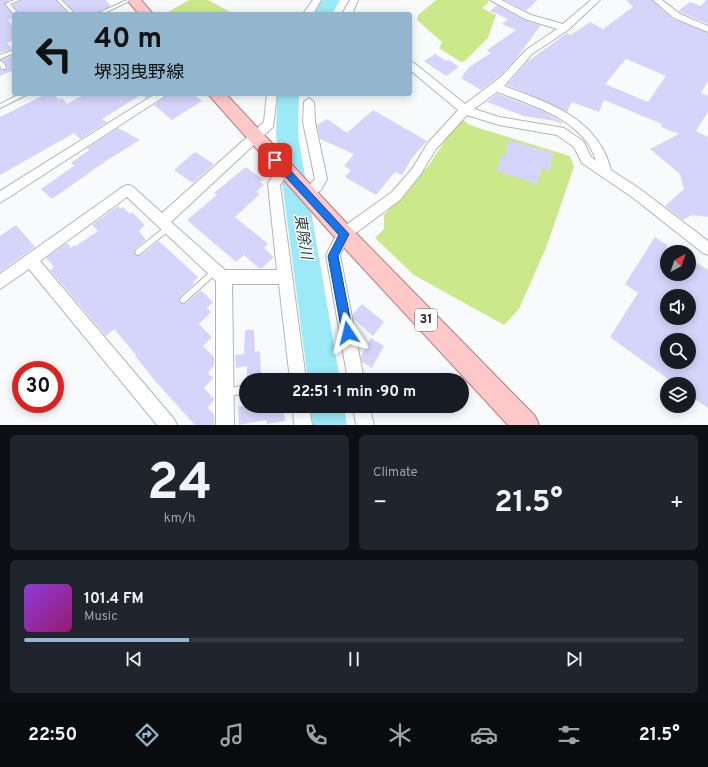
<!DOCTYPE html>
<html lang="en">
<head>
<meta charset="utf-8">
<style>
  body { margin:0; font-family:Overpass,"Noto Sans JP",sans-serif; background:#20242c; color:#f1f3f6; height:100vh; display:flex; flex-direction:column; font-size:15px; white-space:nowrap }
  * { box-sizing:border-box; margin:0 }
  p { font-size:13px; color:#9ea1a6 }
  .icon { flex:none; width:22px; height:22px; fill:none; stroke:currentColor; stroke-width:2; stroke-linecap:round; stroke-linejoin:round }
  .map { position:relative; height:425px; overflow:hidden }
  .sheet { display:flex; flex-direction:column; gap:10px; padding:10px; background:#0d0f14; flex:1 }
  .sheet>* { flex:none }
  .guide { position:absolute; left:12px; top:12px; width:400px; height:84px; border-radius:4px; box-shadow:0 2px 10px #0003; background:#92b6ce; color:#111; overflow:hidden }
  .needle { width:26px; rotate:40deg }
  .fabs { position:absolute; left:660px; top:245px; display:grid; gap:8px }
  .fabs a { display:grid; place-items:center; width:36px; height:36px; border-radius:50%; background:#171b24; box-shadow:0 2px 10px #0003; font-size:20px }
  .speed { position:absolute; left:12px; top:361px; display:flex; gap:8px; font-size:20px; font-weight:700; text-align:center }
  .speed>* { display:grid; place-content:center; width:52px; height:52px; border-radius:50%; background:#171b24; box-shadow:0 2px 10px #0003; line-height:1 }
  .speed .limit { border:6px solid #d22; background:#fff; color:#111 }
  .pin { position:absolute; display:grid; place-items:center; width:34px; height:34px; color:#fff; margin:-17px; border-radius:8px; box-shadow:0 2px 6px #0006 }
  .me { position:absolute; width:44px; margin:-22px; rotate:350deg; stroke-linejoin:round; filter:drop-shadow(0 0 3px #0008) }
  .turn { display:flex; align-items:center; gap:14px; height:84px; padding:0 16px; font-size:18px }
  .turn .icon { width:52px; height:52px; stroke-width:2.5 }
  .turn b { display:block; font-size:28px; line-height:34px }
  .big { font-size:30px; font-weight:700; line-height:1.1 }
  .sheet .card { flex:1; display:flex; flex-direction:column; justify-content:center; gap:6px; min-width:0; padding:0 14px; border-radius:6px; background:#20242c }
  .sheet .dial { align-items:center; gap:0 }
  .dial b { font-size:52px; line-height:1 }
  .song { display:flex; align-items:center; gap:12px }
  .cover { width:48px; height:48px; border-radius:6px; background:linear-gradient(135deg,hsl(270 70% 55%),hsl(320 70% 35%)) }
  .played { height:4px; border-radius:2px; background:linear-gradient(90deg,#92b6ce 25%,#363941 25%) }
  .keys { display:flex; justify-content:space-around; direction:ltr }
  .heat { display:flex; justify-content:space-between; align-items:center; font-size:22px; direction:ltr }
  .sheet .tiles { flex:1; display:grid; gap:10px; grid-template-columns:1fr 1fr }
  .card:last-child { grid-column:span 2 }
  .trip { position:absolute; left:239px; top:373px; width:230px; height:40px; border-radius:20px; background:#171b24; box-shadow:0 2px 10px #0003; font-weight:700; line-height:40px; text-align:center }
  .menu { display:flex; height:64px; justify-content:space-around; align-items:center; background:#090b0e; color:#9ea1a6 }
  .menu .icon { width:28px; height:28px }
  .menu .selected { color:#92b6ce }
  .menu b { font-size:18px; color:#f1f3f6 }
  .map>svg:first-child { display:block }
  .green { fill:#cbe98b }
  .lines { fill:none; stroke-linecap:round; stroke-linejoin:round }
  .river { fill:#9ce9f7; fill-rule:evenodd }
  .building { fill:#d5d4fa; fill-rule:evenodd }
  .service-casing { stroke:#b3b4b5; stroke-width:2 }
  .minor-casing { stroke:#b3b4b5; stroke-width:2 }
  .primary-casing { stroke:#b57b7b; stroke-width:2 }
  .service { fill:#fff; fill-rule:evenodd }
  .minor { fill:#fff; fill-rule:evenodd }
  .primary { fill:#ffc9c9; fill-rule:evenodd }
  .route { fill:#1a73e8; stroke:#114b97 }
  .labels { text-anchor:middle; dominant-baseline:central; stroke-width:3; stroke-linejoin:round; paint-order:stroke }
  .shield { fill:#fff; stroke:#6b6b6c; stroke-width:1 }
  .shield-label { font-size:13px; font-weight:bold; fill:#2c2c2d }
  .water-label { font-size:15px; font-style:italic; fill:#274045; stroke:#fff }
</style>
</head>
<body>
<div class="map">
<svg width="708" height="425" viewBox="0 0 708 425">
  <rect width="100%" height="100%" fill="#f9fafb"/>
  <!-- green -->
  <path class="green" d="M189 0H208L234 14H169L168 12Z
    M436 0H487L489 2 482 8 496 15 488 38 465 61 461 62 439 48 442 42 417 20 418 15Z
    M460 118 470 125 482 129 570 156 574 167 546 248 519 309 504 325 414 275 375 238 384 229V215L429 165Z"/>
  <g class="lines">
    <!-- river -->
    <path class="river" d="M322 0H340L332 14H314Z
      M277 94H299L298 135 340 380H308L276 135Z
      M310 406H344L347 425H313Z"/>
  </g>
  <!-- building -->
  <path class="building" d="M0 0H10L4 4 14 16V18L8 20 14 28V40L7 43 12 49 0 53Z
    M21 0H56L69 14H19L12 5Z
    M63 0H105L111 6 95 14H76Z
    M504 0H537L526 11Z
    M626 0H652L673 19 708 33V81L701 93 708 96V112L696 131 708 137V217L692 215 683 220 665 206 684 189 680 174 650 149 679 134 661 127 662 124 604 100 599 112 572 102 567 112 538 98 507 85 527 62 567 33 571 35 590 22 603 29 633 7ZM626 59 666 76 648 102 605 84Z
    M706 0H708V24L678 11 690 2 701 6Z
    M497 5 524 20 541 25 515 60 500 76 481 90 461 78 469 67 491 53 487 50 516 30 502 24 508 19 490 11Z
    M435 54 447 61 449 60 459 67 446 76 424 61Z
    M14 55V70L0 76V69L6 70 8 68 1 60Z
    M46 94H54L59 100 62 98 67 104 85 94H152L146 98 142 94 102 119 107 122 80 139 74 133 0 175V117Z
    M169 94H193L202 101 172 120 154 105Z
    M497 94 540 110 562 122 561 124 555 121 524 116 487 102Z
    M373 110 427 141 412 158 402 175 395 172 376 195 345 177 351 170 344 166 354 154 320 139 317 125 327 119 347 133Z
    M118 128 140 140 106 161 52 199 41 189 74 166 71 163 89 150 87 148Z
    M509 140 553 153 550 171 542 168 537 184 497 171 501 156 504 157Z
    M195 152 214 164 193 183 174 170Z
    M246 167 263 180 260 182 264 185 256 192 260 194 235 217 268 244 264 248 274 257 262 268H259L244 255 236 262 187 220 217 195 214 193Z
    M118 206 121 209 123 207 130 214 132 212 145 225 139 231 146 240 135 249V255H141L159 241 198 277 193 282 194 284 180 297V303H186L201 290 213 302 207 308 211 312 199 324 212 337 203 346 214 357V365L208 373 213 378 204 388 214 399 208 408 214 414V425H195L157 383 135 356 136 355 114 329 106 336 50 270 54 267 46 258 67 243 71 248 74 245 76 246 98 231 92 225Z
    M16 225 35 247 0 272V236Z
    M655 237 667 245V274H689V258L708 270V408L689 395V384H675L610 337 638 293 625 284ZM667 296H689V318H667ZM667 340H689V362H667Z
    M362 304 384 322 373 336 354 319 353 314Z
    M245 330H254L255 352 260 351 261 374 247 377V366L236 368 235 355 244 354Z
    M371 338 384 346 372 368 362 362 361 356Z
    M238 406H283L285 421 267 424 266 420 239 425Z"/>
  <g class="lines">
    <!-- service casing -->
    <g class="service-casing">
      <path id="service" d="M14 0H20L10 4 18 14H14L5 4Z
        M57 0H61L75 14H71Z
        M127 0H132L102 14H96Z
        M14 50V53L0 59V55Z
        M0 61C3 62 7 67 6 69H2L0 66Z
        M20 94H26V95L0 108V104Z
        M169 224 171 225 172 227 171 229 140 254 138 255 136 254 135 252 136 250Z
        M215 268 217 269 218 271 217 273 185 302 183 303 181 302 180 300 181 298 213 269Z
        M246 385V393L226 397 223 396 222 393 223 390 226 389Z"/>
    </g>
    <!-- minor casing -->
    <g class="minor-casing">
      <path id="minor" d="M313 0H321L313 14H303Z
        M350 0H358L352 14H342Z
        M490 0H501L531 15 563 24 591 0H600L568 30 532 54 504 86C549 103 598 118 611 170L640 189 708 241V255L703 253 632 197 582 163 574 147 557 135 499 125 467 115 436 149 420 175 400 200 349 238 340 255 364 380H348L326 255 339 230 392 192 412 169 428 143 458 110 410 70V62L414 63 465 104 501 77 526 50 557 29 525 19ZM497 92C531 105 585 120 596 161L591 157 583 141 564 128 499 117 474 109Z
        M653 0H662L680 14 708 26V32L674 18Z
        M155 94H168L0 203V191Z
        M267 94H277L273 127 171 222 225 270H277L268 184C272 176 280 164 289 168L291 171 280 185 306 380H290L279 284H232L234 425H216V281L127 197 40 261 174 419 177 425H157L29 269 0 289V274L124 186 128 185 132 186 162 213 264 122Z
        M309 98 314 102 315 122 327 179 321 190 307 199 303 198 301 194 315 179 303 122 304 102Z
        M293 406H309L312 425H294Z
        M353 406H369L374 425H356Z"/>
    </g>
    <!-- primary casing -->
    <g class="primary-casing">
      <path id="primary" d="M127 0H141L153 14H139Z
        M208 94H226L351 228 535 416 539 425H508L337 240Z"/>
    </g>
    <!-- service -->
    <use href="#service" class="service"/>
    <!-- minor -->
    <use href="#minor" class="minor"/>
    <!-- primary -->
    <use href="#primary" class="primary"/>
  </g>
  <!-- route -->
  <path class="route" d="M275 156 278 157 349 234 338 256 353 333 352 337 348 339 344 337 342 333 328 256 339 235 272 162V157Z"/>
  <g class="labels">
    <!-- shield labels -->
    <rect class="shield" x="415" y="309" width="22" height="22" rx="3"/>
    <g class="shield-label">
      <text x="426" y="320">31</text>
    </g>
    <!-- water labels -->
    <g class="water-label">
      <text transform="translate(302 237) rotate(81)">東除川</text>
    </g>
  </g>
</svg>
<div class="fabs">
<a><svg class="needle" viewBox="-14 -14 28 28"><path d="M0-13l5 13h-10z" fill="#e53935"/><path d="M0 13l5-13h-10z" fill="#9ea1a6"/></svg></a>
<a><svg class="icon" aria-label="sound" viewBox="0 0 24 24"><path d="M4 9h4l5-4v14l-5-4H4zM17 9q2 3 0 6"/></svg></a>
<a><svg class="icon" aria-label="search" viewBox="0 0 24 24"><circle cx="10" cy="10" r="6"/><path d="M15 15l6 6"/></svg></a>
<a><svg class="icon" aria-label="layers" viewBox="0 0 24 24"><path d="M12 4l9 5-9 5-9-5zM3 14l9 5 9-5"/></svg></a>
</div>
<div class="speed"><div class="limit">30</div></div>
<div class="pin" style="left:275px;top:160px;background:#d93025"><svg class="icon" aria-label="arrive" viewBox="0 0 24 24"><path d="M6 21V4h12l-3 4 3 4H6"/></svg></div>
<svg class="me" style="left:348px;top:333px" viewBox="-20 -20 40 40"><path d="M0-17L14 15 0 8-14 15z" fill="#1a73e8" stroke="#fff" stroke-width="4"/></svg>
<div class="trip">22:51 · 1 min · 90 m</div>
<div class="guide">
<div class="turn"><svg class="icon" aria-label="left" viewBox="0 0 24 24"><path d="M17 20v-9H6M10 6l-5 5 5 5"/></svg><div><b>40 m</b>堺羽曳野線</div></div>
</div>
</div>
<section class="sheet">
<div class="tiles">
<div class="card dial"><b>24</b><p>km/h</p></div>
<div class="card"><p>Climate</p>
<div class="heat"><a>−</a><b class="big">21.5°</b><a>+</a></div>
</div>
<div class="card">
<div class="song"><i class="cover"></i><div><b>101.4 FM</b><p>Music</p></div></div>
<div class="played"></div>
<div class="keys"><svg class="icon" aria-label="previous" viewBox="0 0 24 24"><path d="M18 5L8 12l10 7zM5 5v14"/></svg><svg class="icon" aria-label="pause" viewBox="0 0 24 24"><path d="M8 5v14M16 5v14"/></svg><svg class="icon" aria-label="next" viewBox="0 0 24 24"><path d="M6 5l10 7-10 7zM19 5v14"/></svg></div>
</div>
</div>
</section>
<nav class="menu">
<b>22:50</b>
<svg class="icon selected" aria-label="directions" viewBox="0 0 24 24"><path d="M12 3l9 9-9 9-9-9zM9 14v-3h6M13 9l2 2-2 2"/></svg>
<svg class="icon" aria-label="music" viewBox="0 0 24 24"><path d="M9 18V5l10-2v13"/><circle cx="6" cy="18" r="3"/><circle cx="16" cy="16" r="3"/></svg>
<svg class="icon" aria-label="phone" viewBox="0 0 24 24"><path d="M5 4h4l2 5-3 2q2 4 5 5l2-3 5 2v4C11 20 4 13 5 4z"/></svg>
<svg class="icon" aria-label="climate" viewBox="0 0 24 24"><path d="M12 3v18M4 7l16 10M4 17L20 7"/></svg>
<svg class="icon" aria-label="car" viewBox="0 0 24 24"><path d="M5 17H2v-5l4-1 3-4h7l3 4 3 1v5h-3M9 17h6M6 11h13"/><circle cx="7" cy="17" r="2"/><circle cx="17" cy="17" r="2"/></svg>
<svg class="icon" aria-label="filters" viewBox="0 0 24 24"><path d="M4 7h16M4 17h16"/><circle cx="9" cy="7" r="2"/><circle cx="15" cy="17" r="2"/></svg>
<b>21.5°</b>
</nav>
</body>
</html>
